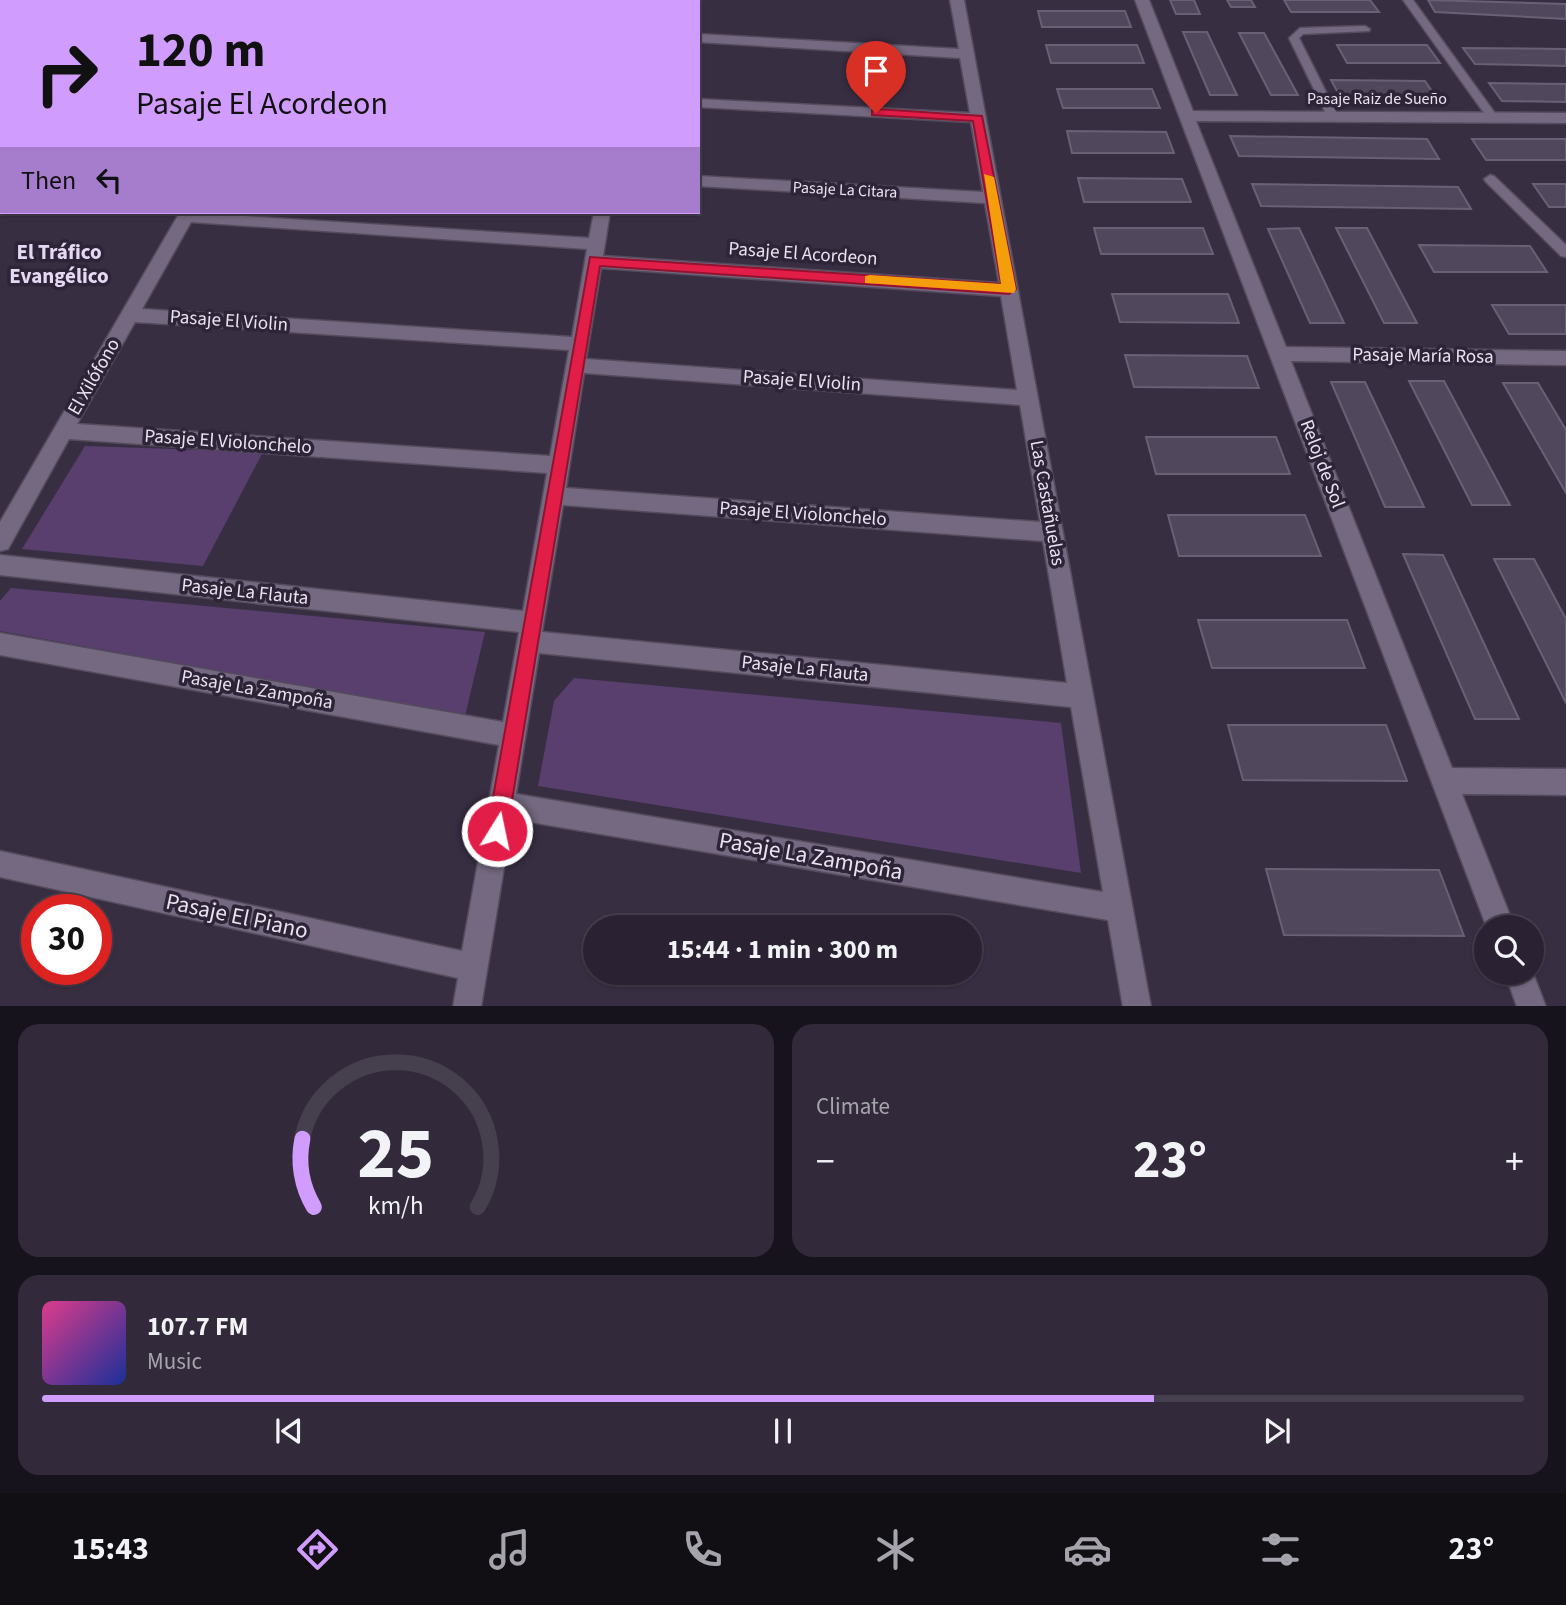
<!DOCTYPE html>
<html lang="en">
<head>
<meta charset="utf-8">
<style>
  body { margin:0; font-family:"Source Sans 3",sans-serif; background:#322a3a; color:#f1f3f6; height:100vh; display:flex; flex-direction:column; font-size:26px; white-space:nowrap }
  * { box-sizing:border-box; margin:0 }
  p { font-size:23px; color:#a5a4ac }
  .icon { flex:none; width:38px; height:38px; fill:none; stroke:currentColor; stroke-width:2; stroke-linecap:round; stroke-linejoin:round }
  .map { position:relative; height:1006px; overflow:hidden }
  .details { display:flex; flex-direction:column; gap:18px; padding:18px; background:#17131c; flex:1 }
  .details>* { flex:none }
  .guide { position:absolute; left:0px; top:0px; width:700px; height:214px; box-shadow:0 2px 5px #0004,0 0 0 2px #463f4d; background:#d09dff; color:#111; overflow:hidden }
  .buttons { position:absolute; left:1474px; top:915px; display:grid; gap:14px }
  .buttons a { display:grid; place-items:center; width:70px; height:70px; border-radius:50%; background:#2a2232; box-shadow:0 2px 5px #0004,0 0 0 2px #463f4d; font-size:35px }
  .speed { position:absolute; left:21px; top:894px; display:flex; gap:14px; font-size:35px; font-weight:700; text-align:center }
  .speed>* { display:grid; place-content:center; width:91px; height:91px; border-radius:50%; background:#2a2232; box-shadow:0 2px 5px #0004,0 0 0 2px #463f4d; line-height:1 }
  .speed .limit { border:10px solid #d22; background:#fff; color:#111 }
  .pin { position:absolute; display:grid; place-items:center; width:60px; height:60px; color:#fff; margin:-72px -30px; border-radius:50% 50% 50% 0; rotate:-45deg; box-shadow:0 0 7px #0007 }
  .pin .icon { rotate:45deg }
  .me { position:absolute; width:77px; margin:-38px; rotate:10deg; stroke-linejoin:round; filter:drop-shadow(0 0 5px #0008) }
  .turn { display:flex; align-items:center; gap:24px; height:147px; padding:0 21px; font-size:32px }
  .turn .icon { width:91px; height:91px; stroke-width:2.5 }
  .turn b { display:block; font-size:49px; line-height:60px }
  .then { display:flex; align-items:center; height:66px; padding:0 21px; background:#0003; gap:14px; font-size:26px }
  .big { font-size:52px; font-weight:700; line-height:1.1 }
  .details .widget { flex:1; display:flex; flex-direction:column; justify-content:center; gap:10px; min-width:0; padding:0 24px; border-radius:21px; background:#322a3a }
  .details .dial { align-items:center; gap:0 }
  .dial svg { height:182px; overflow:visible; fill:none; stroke:#463f4d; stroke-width:7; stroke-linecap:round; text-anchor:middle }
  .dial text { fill:#f1f3f6; stroke:none }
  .song { display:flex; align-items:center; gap:21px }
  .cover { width:84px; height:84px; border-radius:10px; background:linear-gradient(135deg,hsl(330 70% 55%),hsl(230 70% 35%)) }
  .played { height:7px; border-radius:4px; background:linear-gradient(90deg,#d09dff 75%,#463f4d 75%) }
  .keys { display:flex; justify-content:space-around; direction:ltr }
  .heat { display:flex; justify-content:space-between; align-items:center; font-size:38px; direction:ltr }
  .details .tiles { flex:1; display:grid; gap:18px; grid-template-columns:1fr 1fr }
  .widget:last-child { grid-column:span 2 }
  .trip { position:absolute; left:583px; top:915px; width:399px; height:70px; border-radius:35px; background:#2a2232; box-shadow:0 2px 5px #0004,0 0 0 2px #463f4d; font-weight:700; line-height:70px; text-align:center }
  .tab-bar { display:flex; height:112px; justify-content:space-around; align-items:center; background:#110e14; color:#a5a4ac }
  .tab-bar .icon { width:49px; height:49px }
  .tab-bar .current { color:#d09dff }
  .tab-bar b { font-size:32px; color:#f1f3f6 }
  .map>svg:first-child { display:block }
  .green { fill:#583f6e }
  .building { fill:#51475c; stroke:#6b5f76; stroke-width:2 }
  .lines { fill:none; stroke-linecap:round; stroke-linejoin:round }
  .service-casing { stroke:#544b5c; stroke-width:3 }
  .minor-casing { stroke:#544b5c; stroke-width:3 }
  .tertiary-casing { stroke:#544b5c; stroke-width:3 }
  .service { fill:#746980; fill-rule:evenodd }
  .minor { fill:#746980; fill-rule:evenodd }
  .tertiary { fill:#746980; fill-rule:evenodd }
  .route { fill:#e11d48; stroke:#92132f; stroke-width:2 }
  .slow { fill:#f59e0b }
  .labels { text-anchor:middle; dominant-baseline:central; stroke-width:7; stroke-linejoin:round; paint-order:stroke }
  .far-street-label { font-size:16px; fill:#e9e3f0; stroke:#2e2438 }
  .street-label { font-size:19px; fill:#e9e3f0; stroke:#2e2438 }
  .neighbourhood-label { font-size:21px; font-weight:bold; fill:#e5d8f3; stroke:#2e2438 }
  .near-street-label { font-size:23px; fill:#e9e3f0; stroke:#2e2438 }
</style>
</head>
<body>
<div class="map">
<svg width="1566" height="1007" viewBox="0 0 1566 1007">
  <rect width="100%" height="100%" fill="#382e42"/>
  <!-- green -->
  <path class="green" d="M85 446 263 452 203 566 22 549Z
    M11 588 485 632 465 716 0 631V601Z
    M574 678 1061 723 1081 873 538 786 554 701Z"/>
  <!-- building -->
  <path class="building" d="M1170 0H1194L1200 14H1176Z
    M1227 0H1251L1255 7H1231Z
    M1284 0H1370L1379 12H1291Z
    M1428 0 1566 4V19L1435 12Z
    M1038 11H1125L1131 27H1042Z
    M1183 32H1207L1237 95H1210Z
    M1239 33H1264L1298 95H1271Z
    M1046 45H1137L1144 63H1051Z
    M1337 45H1427L1440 63H1347Z
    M1463 48 1566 49V66L1475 64Z
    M1331 80 1425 81 1438 100H1342Z
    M1489 83 1566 84V102L1502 101Z
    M1057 89H1152L1160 108H1063Z
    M1067 131 1166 132 1174 153H1072Z
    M1230 136 1427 139 1439 159 1239 156Z
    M1472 139H1566V160H1486Z
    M1078 178 1182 179 1191 202H1084Z
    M1252 184 1458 187 1471 209 1261 206Z
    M1533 184H1566V207H1549Z
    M1094 228H1203L1213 254H1101Z
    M1299 228 1344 323H1310L1268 229Z
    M1336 228H1367L1417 323H1384Z
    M1419 245 1530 246 1547 272H1434Z
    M1112 294H1228L1239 323 1120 322Z
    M1492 305H1566V334H1509Z
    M1125 355 1247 356 1259 388 1134 387Z
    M1409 381H1444L1510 505H1472Z
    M1331 382H1365L1424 507H1385Z
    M1503 383H1538L1566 430V493Z
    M1146 437H1276L1290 474H1156Z
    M1168 515H1305L1321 556H1179Z
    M1403 554 1443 555 1519 719H1475Z
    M1494 559H1534L1566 619V703Z
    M1198 620H1347L1365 668H1212Z
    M1228 725H1386L1407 781 1243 780Z
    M1266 869 1439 870 1464 936 1284 935Z"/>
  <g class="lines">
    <!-- service casing -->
    <g class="service-casing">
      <path id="service" d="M1403 0H1413L1497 116V120H1489Z
        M1365 26 1370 29 1369 31 1303 34 1299 38 1338 116 1328 118 1289 38 1300 28Z
        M1490 175 1494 176 1566 245V257L1561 256 1486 182 1484 179Z"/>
    </g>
    <!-- minor casing -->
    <g class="minor-casing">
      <path id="minor" d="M303 0H317L302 2Z
        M632 0H646L631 2Z
        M950 0H964L1151 1007H1123L1108 920 512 819 481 1007H453L458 978 0 877V851L462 951 499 745 0 655V633L503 722 519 632 0 575V555L523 611 547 473 69 439 8 549 0 551V522L180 212 589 238 594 212H610L603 256 999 283 985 203 698 186V176L983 192 971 122 698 107V99L970 113 960 58 698 42V34L959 49ZM191 222 587 249 572 337 142 309ZM601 268 1001 296 1017 390 586 359ZM135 322 569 350 550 456 77 424ZM584 373 1020 405 1040 522 566 488ZM563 505 1043 541 1067 683 542 632ZM539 653 1071 707 1103 892 516 794Z
        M1135 0H1149L1193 111 1566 113V123L1196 121 1286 347 1566 351V365L1291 361 1452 768 1566 769V795L1462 794 1515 928H1487Z
        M0 39H2V47H0Z
        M1531 968 1533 973 1546 1007H1517L1505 973H1531Z"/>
    </g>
    <!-- tertiary casing -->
    <g class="tertiary-casing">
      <path id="tertiary" d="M129 0H143L128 2Z
        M0 164H2L0 177Z"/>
    </g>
    <!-- service -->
    <use href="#service" class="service"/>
    <!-- minor -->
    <use href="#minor" class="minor"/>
    <!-- tertiary -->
    <use href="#tertiary" class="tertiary"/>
  </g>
  <!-- route -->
  <path class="route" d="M876 109 982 116 1016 289 1009 294 600 266 507 831 504 838 497 841 490 838 487 831 590 257 1001 284 973 121 872 115V110Z"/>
  <!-- slow -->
  <path class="slow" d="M984 174 994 177 1016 289 1014 293 865 283V276L870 275 1001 284Z"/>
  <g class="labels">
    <!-- far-street labels -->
    <g class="far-street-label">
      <text x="1377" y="99">Pasaje Raiz de Sueño</text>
      <text transform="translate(845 190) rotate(3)">Pasaje La Citara</text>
    </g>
    <!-- street labels -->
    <g class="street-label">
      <text transform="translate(803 254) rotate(4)">Pasaje El Acordeon</text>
      <text transform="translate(229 321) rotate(4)">Pasaje El Violin</text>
      <text transform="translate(1423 356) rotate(1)">Pasaje María Rosa</text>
      <text transform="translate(94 377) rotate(-60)">El Xilófono</text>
      <text transform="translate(802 381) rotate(4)">Pasaje El Violin</text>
      <text transform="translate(228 442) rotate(4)">Pasaje El Violonchelo</text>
      <text transform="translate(1322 464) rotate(69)">Reloj de Sol</text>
      <text transform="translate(1047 503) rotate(80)">Las Castañuelas</text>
      <text transform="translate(803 514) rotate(4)">Pasaje El Violonchelo</text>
      <text transform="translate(245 592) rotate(6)">Pasaje La Flauta</text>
      <text transform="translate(805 669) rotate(6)">Pasaje La Flauta</text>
      <text transform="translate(257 690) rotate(10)">Pasaje La Zampoña</text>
    </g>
    <!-- neighbourhood labels -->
    <g class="neighbourhood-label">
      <text x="59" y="252">El Tráfico<tspan x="59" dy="24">Evangélico</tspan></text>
    </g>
    <!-- near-street labels -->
    <g class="near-street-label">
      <text transform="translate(811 856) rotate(10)">Pasaje La Zampoña</text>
      <text transform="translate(237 916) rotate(12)">Pasaje El Piano</text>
    </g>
  </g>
</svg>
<div class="buttons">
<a><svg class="icon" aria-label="search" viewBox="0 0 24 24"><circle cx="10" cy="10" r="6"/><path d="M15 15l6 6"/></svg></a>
</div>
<div class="speed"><div class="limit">30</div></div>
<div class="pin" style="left:876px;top:113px;background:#d93025"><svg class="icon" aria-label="arrive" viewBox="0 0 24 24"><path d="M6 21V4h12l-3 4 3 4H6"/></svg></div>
<svg class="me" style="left:497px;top:831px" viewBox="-20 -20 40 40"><circle r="17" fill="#e11d48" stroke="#fff" stroke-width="3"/><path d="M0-11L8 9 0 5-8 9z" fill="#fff"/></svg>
<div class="trip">15:44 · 1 min · 300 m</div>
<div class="guide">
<div class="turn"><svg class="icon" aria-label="right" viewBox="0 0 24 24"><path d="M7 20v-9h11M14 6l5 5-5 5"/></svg><div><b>120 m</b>Pasaje El Acordeon</div></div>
<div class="then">Then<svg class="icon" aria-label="left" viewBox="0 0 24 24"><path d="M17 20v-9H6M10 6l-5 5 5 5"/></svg></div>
</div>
</div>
<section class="details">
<div class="tiles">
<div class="widget dial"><svg viewBox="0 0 100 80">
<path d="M14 69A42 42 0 1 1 86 69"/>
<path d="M14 69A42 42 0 0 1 9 39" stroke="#d09dff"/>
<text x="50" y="56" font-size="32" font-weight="700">25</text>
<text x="50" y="72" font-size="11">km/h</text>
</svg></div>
<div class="widget"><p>Climate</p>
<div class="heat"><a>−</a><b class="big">23°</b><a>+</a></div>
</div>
<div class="widget">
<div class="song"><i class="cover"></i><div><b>107.7 FM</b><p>Music</p></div></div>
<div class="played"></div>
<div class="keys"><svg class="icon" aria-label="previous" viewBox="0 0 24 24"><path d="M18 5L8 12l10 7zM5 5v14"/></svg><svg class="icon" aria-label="pause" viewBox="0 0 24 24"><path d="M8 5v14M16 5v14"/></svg><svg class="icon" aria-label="next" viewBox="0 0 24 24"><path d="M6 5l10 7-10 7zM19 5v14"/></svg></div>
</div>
</div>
</section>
<nav class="tab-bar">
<b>15:43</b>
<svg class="icon current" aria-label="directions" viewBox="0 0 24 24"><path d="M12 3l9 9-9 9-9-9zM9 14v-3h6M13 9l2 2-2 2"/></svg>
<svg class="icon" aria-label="music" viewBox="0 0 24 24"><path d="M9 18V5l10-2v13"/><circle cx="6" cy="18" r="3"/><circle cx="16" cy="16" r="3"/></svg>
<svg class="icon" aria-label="phone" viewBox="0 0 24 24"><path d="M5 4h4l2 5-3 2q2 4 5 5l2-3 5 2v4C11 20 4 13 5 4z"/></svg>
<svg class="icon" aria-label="climate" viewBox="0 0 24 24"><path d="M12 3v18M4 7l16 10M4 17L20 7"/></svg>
<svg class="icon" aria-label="car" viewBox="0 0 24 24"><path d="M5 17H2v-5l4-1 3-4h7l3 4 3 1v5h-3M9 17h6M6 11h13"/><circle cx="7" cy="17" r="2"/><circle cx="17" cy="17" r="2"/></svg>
<svg class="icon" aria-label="filters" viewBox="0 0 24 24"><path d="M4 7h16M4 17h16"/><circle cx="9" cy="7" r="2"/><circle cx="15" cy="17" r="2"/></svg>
<b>23°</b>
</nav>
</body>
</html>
